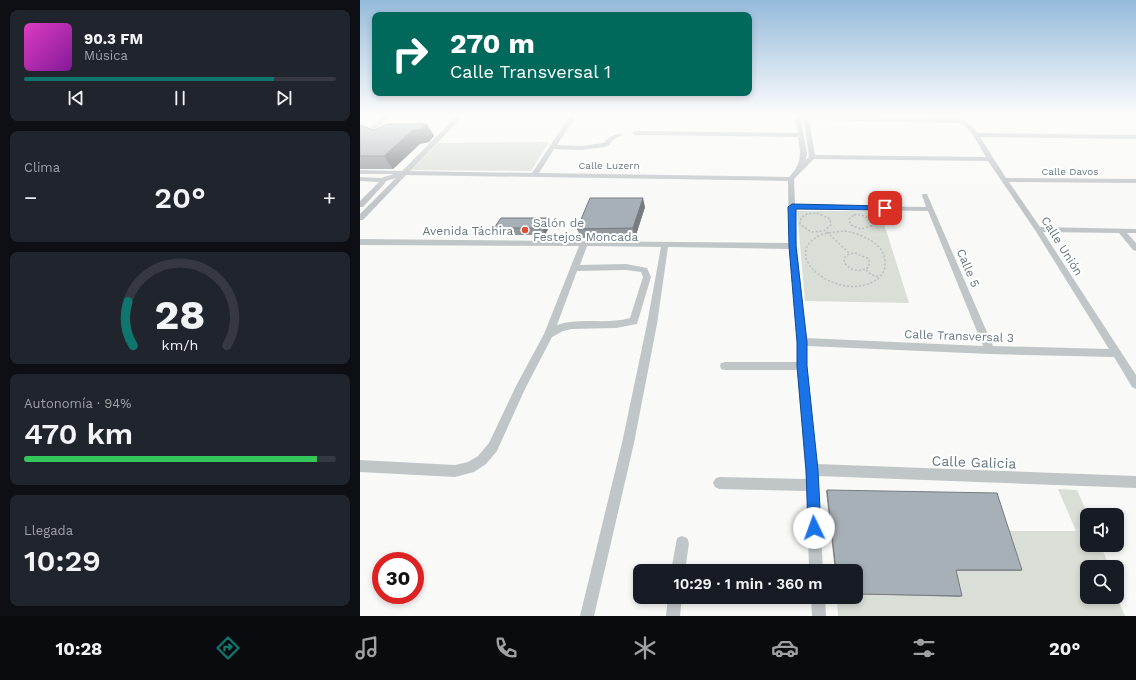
<!DOCTYPE html>
<html lang="es">
<head>
<meta charset="utf-8">
<style>
  body { margin:0; font-family:"Work Sans",sans-serif; background:#20242c; color:#f1f3f6; height:100vh; display:flex; flex-direction:column; font-size:15px; white-space:nowrap }
  * { box-sizing:border-box; margin:0 }
  p { font-size:13px; color:#9ea1a6 }
  .icon { flex:none; width:22px; height:22px; fill:none; stroke:currentColor; stroke-width:2; stroke-linecap:round; stroke-linejoin:round }
  .map { position:relative; flex:1; overflow:hidden }
  .sheet { display:flex; flex-direction:column; gap:10px; padding:10px; background:#0d0f14; width:360px }
  .sheet>* { flex:none }
  .top-card { position:absolute; left:12px; top:12px; width:380px; height:84px; border-radius:8px; box-shadow:0 2px 6px #0003; background:#00695c; color:#fff; overflow:hidden }
  .tools { position:absolute; left:720px; top:508px; display:grid; gap:8px }
  .tools a { display:grid; place-items:center; width:44px; height:44px; border-radius:8px; background:#171b24; box-shadow:0 2px 6px #0003; font-size:20px }
  .speed { position:absolute; left:12px; top:552px; display:flex; gap:8px; font-size:20px; font-weight:700; text-align:center }
  .speed>* { display:grid; place-content:center; width:52px; height:52px; border-radius:50%; background:#171b24; box-shadow:0 2px 6px #0003; line-height:1 }
  .speed .limit { border:6px solid #d22; background:#fff; color:#111 }
  .pin { position:absolute; display:grid; place-items:center; width:34px; height:34px; color:#fff; margin:-17px; border-radius:8px; box-shadow:0 2px 6px #0006 }
  .me { position:absolute; width:44px; margin:-22px; rotate:357deg; stroke-linejoin:round; filter:drop-shadow(0 0 3px #0008) }
  .turn { display:flex; align-items:center; gap:14px; height:84px; padding:0 12px; font-size:18px }
  .turn .icon { width:52px; height:52px; stroke-width:2.5 }
  .turn b { display:block; font-size:28px; line-height:34px }
  .big { font-size:30px; font-weight:600; line-height:1.1 }
  .sheet .card { flex:1; display:flex; flex-direction:column; justify-content:center; gap:6px; min-width:0; padding:0 14px; border-radius:8px; background:#20242c }
  .sheet .dial { align-items:center; gap:0 }
  .dial svg { height:104px; overflow:visible; fill:none; stroke:#363941; stroke-width:7; stroke-linecap:round; text-anchor:middle }
  .dial text { fill:#f1f3f6; stroke:none }
  .song { display:flex; align-items:center; gap:12px }
  .cover { width:48px; height:48px; border-radius:6px; background:linear-gradient(135deg,hsl(310 70% 55%),hsl(290 70% 35%)) }
  .played { height:4px; border-radius:2px; background:linear-gradient(90deg,#0f766e 80%,#363941 80%) }
  .keys { display:flex; justify-content:space-around; direction:ltr }
  .heat { display:flex; justify-content:space-between; align-items:center; font-size:22px; direction:ltr }
  .charge { height:6px; border-radius:3px; background:linear-gradient(90deg,#34c759 94%,#363941 0) }
  .trip { position:absolute; left:273px; top:564px; width:230px; height:40px; border-radius:8px; background:#171b24; box-shadow:0 2px 6px #0003; font-weight:600; line-height:40px; text-align:center }
  .tabs { display:flex; height:64px; justify-content:space-around; align-items:center; background:#090b0e; color:#9ea1a6 }
  .tabs .icon { width:28px; height:28px }
  .tabs .current { color:#0f766e }
  .tabs b { font-size:18px; color:#f1f3f6 }
  main { display:flex; flex:1; min-height:0 }
  .map>svg:first-child { display:block }
  .green { fill:#d9ded6 }
  .lines { fill:none; stroke-linecap:round; stroke-linejoin:round }
  .path { stroke:#bbbec0; stroke-width:1.5; stroke-dasharray:2 2; stroke-linecap:butt }
  .minor { fill:#c0c5c8; fill-rule:evenodd }
  .wall { fill:#90979d }
  .shaded-wall { fill:#757b7f }
  .building { fill:#a7b0b6; stroke:#757b7f }
  .route { fill:#1a73e8; stroke:#114b97 }
  .poi-dot { fill:#dc4f33; stroke:#fff; stroke-width:1.5 }
  .labels { text-anchor:middle; dominant-baseline:central; stroke-width:4; stroke-linejoin:round; paint-order:stroke }
  .far-street-label { font-size:10px; fill:#657680; stroke:#fff }
  .poi-label { font-size:12px; fill:#657680; stroke:#fff; text-anchor:start }
  .street-label { font-size:12px; fill:#657680; stroke:#fff }
  .near-street-label { font-size:14px; fill:#657680; stroke:#fff }
</style>
</head>
<body>
<main>
<section class="sheet">
<div class="card">
<div class="song"><i class="cover"></i><div><b>90.3 FM</b><p>Música</p></div></div>
<div class="played"></div>
<div class="keys"><svg class="icon" aria-label="previous" viewBox="0 0 24 24"><path d="M18 5L8 12l10 7zM5 5v14"/></svg><svg class="icon" aria-label="pause" viewBox="0 0 24 24"><path d="M8 5v14M16 5v14"/></svg><svg class="icon" aria-label="next" viewBox="0 0 24 24"><path d="M6 5l10 7-10 7zM19 5v14"/></svg></div>
</div>
<div class="card"><p>Clima</p>
<div class="heat"><a>−</a><b class="big">20°</b><a>+</a></div>
</div>
<div class="card dial"><svg viewBox="0 0 100 80">
<path d="M14 69A42 42 0 1 1 86 69"/>
<path d="M14 69A42 42 0 0 1 10 35" stroke="#0f766e"/>
<text x="50" y="56" font-size="32" font-weight="700">28</text>
<text x="50" y="72" font-size="11">km/h</text>
</svg></div>
<div class="card"><p>Autonomía · 94%</p><b class="big">470 km</b><div class="charge"></div></div>
<div class="card"><p>Llegada</p><b class="big">10:29</b></div>
</section>
<div class="map">
<svg width="776" height="616" viewBox="0 0 776 616">
  <rect width="100%" height="100%" fill="#f9f9f7"/>
  <!-- green -->
  <path class="green" d="M189 142 171 171 51 170 78 143Z
    M437 211H520L549 303 445 301Z
    M698 489 717 490 728 515 727 545H740L750 567H727V597H757V584L764 600H758L765 616H478L477 597H496V594L599 597 594 571H659L646 531H716Z"/>
  <g class="lines">
    <!-- path -->
    <path class="path" d="M457 213 470 219 471 225 464 231 451 232 440 224 441 218 447 214Z
      M494 215C501 214 507 216 512 221L511 226 501 229 491 225 489 219Z
      M485 231C501 234 525 243 525 262 526 270 522 276 516 280 480 304 416 255 461 235 468 232 478 232 485 231Z
      M467 232 489 253
      M495 253 509 259V267C500 273 490 271 484 262L485 257 489 254Z
      M506 270 512 275 520 277"/>
    <!-- minor -->
    <path class="minor" d="M24 116H30L5 137H1V135Z
      M97 116H103L50 171 172 173 210 116H216L197 145 222 146 243 143 250 137 260 133 263 135 254 139 249 145 244 147 222 150 194 149 179 173 429 177C442 164 441 154 438 137L275 135 272 133 275 131 438 133 435 116 599 119 607 122 618 133 776 135V139L620 137 646 178 776 179V183L649 182 680 227 776 229V233H767L776 243V251L773 250 759 233 683 232 776 375V389L772 387 754 357 630 354 447 346V366L457 464 776 476V488L458 476 463 571H449L447 491 359 489 355 487 353 483 355 479 359 477 446 479 437 370H365L361 369 360 366 361 363 365 362H437V342L429 249 308 247 297 324 274 443 234 616H220L262 443 287 324 301 247 227 246 220 265 266 264 287 268 291 277 277 324 256 328 212 329 203 331 192 337 164 391 137 451 126 464 114 472 95 477 0 472V460L95 465 108 462 118 456 129 443 156 386 184 334 219 246 0 245V239L429 243 428 181 46 175 3 220H0V214L36 178 26 181 25 183 3 207H0V201L19 182 0 181V177L21 178 34 174H0V170L42 171ZM441 120H444L449 157 446 160 447 153ZM449 120 598 123C612 127 619 146 626 157L455 155ZM454 159 628 161 675 230 749 349 633 346 567 194H563L562 195 566 207 435 205 434 179ZM435 209 568 211 623 346 446 338 437 246ZM266 270 281 272 283 277 270 318C246 325 221 317 197 325L217 271Z
      M322 536 327 538 329 543 325 571H311L317 538Z
      M308 597H322L320 616H306Z
      M451 597H465L466 616H452Z"/>
  </g>
  <!-- wall -->
  <path class="wall" d="M67 124 74 136 69 142 60 144 33 169H0V125L13 130Z
    M285 207 275 238H221L217 229Z
    M187 218 190 225 185 235H138L134 228Z
    M467 490 662 570 660 571H596L602 596 599 597 496 594V571H475L466 491Z"/>
  <!-- shaded-wall -->
  <path class="shaded-wall" d="M67 124 74 136 69 142 60 144 33 169 24 156 52 131Z
    M283 198 285 207 275 238 273 228Z
    M187 218 190 225 185 235 182 228Z"/>
  <!-- building -->
  <path class="building" d="M28 124H67L61 129 52 131 24 156H0V125H1L13 130Z
    M230 198H283L273 228 217 229Z
    M141 218H187L182 228H134Z
    M467 490 637 493 662 570H596L602 596 496 594V571H476Z"/>
  <!-- sky -->
  <linearGradient id="sky" x2="0" y2="1"><stop stop-color="#95bbdb"/><stop offset="0.57" stop-color="#fcfcfb"/><stop offset="1" stop-color="#fcfcfb" stop-opacity="0"/></linearGradient>
  <rect width="776" height="202" fill="url(#sky)"/>
  <!-- route -->
  <path class="route" d="M432 204 525 206 529 208 525 210 436 209V246L447 342V366L458 470 461 528 459 533 454 534 450 533 448 528 446 470 437 366V342L429 246 428 207Z"/>
  <!-- markers -->
  <circle class="poi-dot" cx="165" cy="230" r="4"/>
  <g class="labels">
    <!-- far-street labels -->
    <g class="far-street-label">
      <text x="249" y="165">Calle Luzern</text>
      <text x="710" y="171">Calle Davos</text>
    </g>
    <!-- poi labels -->
    <g class="poi-label">
      <text x="173" y="223">Salón de<tspan x="173" dy="14">Festejos Moncada</tspan></text>
    </g>
    <!-- street labels -->
    <g class="street-label">
      <text x="108" y="231">Avenida Táchira</text>
      <text transform="translate(702 246) rotate(58)">Calle Unión</text>
      <text transform="translate(608 268) rotate(67)">Calle 5</text>
      <text transform="translate(599 336) rotate(2)">Calle Transversal 3</text>
    </g>
    <!-- near-street labels -->
    <g class="near-street-label">
      <text transform="translate(614 462) rotate(2)">Calle Galicia</text>
    </g>
  </g>
</svg>
<div class="tools">
<a><svg class="icon" aria-label="sound" viewBox="0 0 24 24"><path d="M4 9h4l5-4v14l-5-4H4zM17 9q2 3 0 6"/></svg></a>
<a><svg class="icon" aria-label="search" viewBox="0 0 24 24"><circle cx="10" cy="10" r="6"/><path d="M15 15l6 6"/></svg></a>
</div>
<div class="speed"><div class="limit">30</div></div>
<div class="pin" style="left:525px;top:208px;background:#d93025"><svg class="icon" aria-label="arrive" viewBox="0 0 24 24"><path d="M6 21V4h12l-3 4 3 4H6"/></svg></div>
<svg class="me" style="left:454px;top:528px" viewBox="-20 -20 40 40"><circle r="19" fill="#fff"/><path d="M0-13L10 11 0 6-10 11z" fill="#1a73e8"/></svg>
<div class="trip">10:29 · 1 min · 360 m</div>
<div class="top-card">
<div class="turn"><svg class="icon" aria-label="right" viewBox="0 0 24 24"><path d="M7 20v-9h11M14 6l5 5-5 5"/></svg><div><b>270 m</b>Calle Transversal 1</div></div>
</div>
</div>
</main>
<nav class="tabs">
<b>10:28</b>
<svg class="icon current" aria-label="directions" viewBox="0 0 24 24"><path d="M12 3l9 9-9 9-9-9zM9 14v-3h6M13 9l2 2-2 2"/></svg>
<svg class="icon" aria-label="music" viewBox="0 0 24 24"><path d="M9 18V5l10-2v13"/><circle cx="6" cy="18" r="3"/><circle cx="16" cy="16" r="3"/></svg>
<svg class="icon" aria-label="phone" viewBox="0 0 24 24"><path d="M5 4h4l2 5-3 2q2 4 5 5l2-3 5 2v4C11 20 4 13 5 4z"/></svg>
<svg class="icon" aria-label="climate" viewBox="0 0 24 24"><path d="M12 3v18M4 7l16 10M4 17L20 7"/></svg>
<svg class="icon" aria-label="car" viewBox="0 0 24 24"><path d="M5 17H2v-5l4-1 3-4h7l3 4 3 1v5h-3M9 17h6M6 11h13"/><circle cx="7" cy="17" r="2"/><circle cx="17" cy="17" r="2"/></svg>
<svg class="icon" aria-label="filters" viewBox="0 0 24 24"><path d="M4 7h16M4 17h16"/><circle cx="9" cy="7" r="2"/><circle cx="15" cy="17" r="2"/></svg>
<b>20°</b>
</nav>
</body>
</html>
